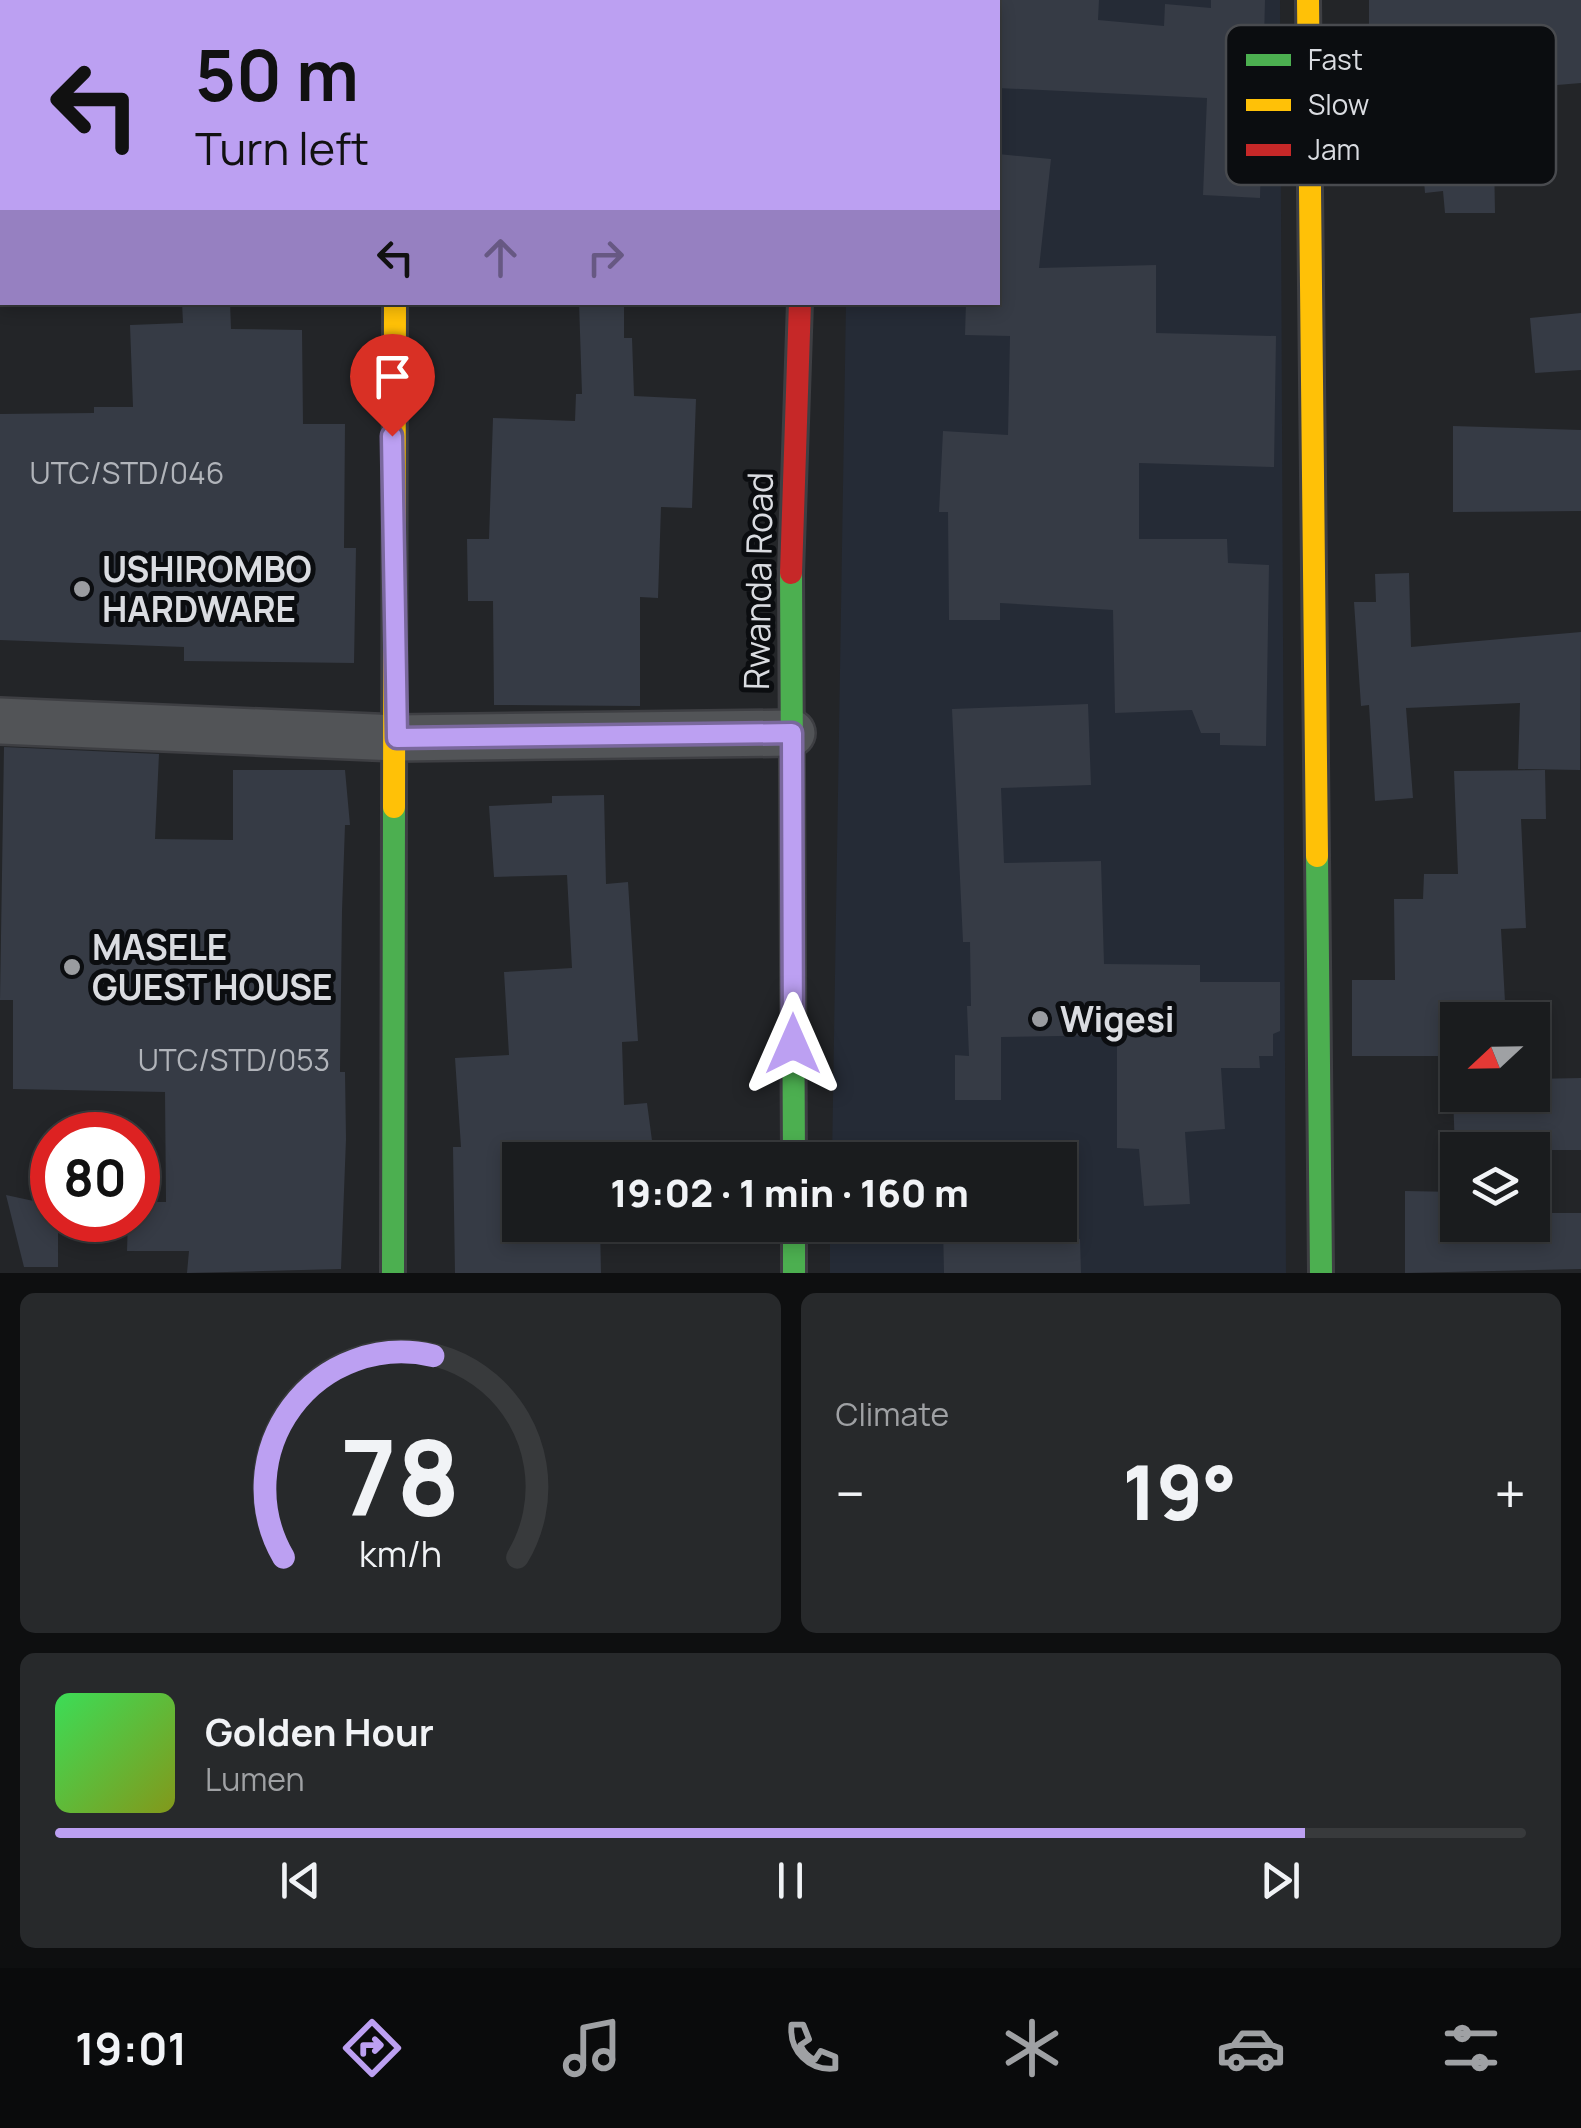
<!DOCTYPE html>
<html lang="en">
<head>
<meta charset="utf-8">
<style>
  body { margin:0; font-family:Manrope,sans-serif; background:#27292b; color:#f1f3f6; height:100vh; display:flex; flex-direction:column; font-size:38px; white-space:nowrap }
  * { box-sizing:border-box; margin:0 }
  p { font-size:32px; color:#9fa1a4 }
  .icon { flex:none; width:55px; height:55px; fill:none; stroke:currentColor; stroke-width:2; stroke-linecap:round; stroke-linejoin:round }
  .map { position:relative; height:1273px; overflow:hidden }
  .sheet { display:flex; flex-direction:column; gap:20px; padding:20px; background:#0e0f10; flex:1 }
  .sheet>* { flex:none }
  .top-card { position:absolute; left:0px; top:0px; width:1000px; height:305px; box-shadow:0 5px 15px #0003,0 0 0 2px #383a3c; background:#bca0f2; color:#111; overflow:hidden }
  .needle { width:65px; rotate:248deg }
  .buttons { position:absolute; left:1440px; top:1002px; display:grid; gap:20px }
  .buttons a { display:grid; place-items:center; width:110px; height:110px; border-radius:0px; background:#1a1c1e; box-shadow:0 5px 15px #0003,0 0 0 2px #383a3c; font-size:50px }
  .speed { position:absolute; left:30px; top:1112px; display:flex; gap:20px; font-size:50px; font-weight:700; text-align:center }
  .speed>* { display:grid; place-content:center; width:130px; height:130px; border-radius:50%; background:#1a1c1e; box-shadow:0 5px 15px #0003,0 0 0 2px #383a3c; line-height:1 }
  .speed .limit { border:15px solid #d22; background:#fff; color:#111 }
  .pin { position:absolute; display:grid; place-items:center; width:85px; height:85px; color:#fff; margin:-102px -42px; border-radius:50% 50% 50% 0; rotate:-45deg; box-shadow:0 0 10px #0007 }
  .pin .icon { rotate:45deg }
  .me { position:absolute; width:110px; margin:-55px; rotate:0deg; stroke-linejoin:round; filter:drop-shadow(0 0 8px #0008) }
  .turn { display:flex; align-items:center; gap:35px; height:210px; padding:0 30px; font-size:45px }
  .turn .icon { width:130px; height:130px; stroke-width:2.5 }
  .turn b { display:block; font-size:70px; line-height:85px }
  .lanes { display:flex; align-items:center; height:95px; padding:0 30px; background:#0003; justify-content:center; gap:50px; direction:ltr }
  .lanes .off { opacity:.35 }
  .big { font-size:75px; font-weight:800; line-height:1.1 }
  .sheet .tile { flex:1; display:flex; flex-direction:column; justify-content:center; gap:15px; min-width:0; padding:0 35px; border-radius:15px; background:#27292b }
  .sheet .dial { align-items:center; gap:0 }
  .dial svg { height:260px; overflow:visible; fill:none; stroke:#383a3c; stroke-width:7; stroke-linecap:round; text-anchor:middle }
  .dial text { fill:#f1f3f6; stroke:none }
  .song { display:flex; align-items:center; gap:30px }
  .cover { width:120px; height:120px; border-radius:15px; background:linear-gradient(135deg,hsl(130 70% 55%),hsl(70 70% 35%)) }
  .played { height:10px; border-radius:5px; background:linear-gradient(90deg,#bca0f2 85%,#383a3c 85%) }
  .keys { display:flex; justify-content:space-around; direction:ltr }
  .heat { display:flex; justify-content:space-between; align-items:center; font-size:55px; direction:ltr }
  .sheet .tiles { flex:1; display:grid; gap:20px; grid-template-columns:1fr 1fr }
  .tile:last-child { grid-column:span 2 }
  .trip { position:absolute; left:502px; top:1142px; width:575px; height:100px; border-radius:0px; background:#1a1c1e; box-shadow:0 5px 15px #0003,0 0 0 2px #383a3c; font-weight:800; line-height:100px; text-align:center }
  .dock { display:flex; height:160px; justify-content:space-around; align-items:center; background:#0a0b0c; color:#9fa1a4 }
  .dock .icon { width:70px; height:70px }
  .dock .on { color:#bca0f2 }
  .dock b { font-size:45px; color:#f1f3f6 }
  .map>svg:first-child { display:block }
  .built { fill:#252b36 }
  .building { fill:#363b45 }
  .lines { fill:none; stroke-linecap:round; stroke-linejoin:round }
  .street-casing { stroke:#3e3f43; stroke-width:50 }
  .fast-casing { stroke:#3e3f43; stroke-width:28 }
  .slow-casing { stroke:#3e3f43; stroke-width:28 }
  .jam-casing { stroke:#3e3f43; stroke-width:28 }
  .street { stroke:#525457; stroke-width:45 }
  .fast { stroke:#4caf50; stroke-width:22 }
  .slow { stroke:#ffc107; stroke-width:22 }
  .jam { stroke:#c62828; stroke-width:22 }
  .route-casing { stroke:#7a689d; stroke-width:25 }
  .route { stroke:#bca0f2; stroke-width:18 }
  .poi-dot { fill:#9a9ca0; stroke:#0b0d10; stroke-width:4 }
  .labels { text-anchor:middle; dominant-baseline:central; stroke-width:10; stroke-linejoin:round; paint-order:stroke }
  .number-label { font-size:30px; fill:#b1b4ba }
  .poi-label { font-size:35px; font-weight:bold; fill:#dadce1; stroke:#0b0d10; text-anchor:start }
  .street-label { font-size:35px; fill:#dadce1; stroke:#0b0d10 }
  .key { fill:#0b0d10; stroke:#494b4f; stroke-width:2.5 }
  .key-label { font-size:28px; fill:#dadce1 }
</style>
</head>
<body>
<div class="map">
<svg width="1581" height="1273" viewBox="0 0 1581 1273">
  <rect width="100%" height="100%" fill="#232528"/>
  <!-- built -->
  <path class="built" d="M851 0H1280L1286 1273H830V1225H1060V1160H832L846 303 998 302V2Z"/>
  <!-- building -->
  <path class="building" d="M998 0H1099L1098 20 1164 26 1165 4 1211 8V0H1265L1260 198 1203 195 1207 98 998 88Z
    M1369 0H1581V83L1463 93 1467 159 1494 158 1495 213H1445L1443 191 1425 193 1413 44 1369 43Z
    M998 154 1051 159 1039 268 1156 265V333L1276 336 1274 467 1139 463V539H1227L1228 563 1269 565 1266 746 1220 745V733H1201L1192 710 1115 713 1113 610 1000 603V620H949L948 512H939L943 431 1008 435 1010 336 965 335 966 302H998Z
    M182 302H230L231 329 302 330 303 424H345L344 548H356L354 663 184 661V647L0 640V414L94 413V407H133L130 325 183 323Z
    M579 302H624V338H632L634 396 696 399 692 508 661 507 658 598 640 597V706L494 705 493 601H468L467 539H489L493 418 575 421 576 394H582Z
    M1581 313V370L1535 373 1530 318Z
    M1453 426 1581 430V511L1453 512Z
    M1409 573 1411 647 1581 632 1580 770 1518 769 1520 703 1406 708 1413 798 1375 801 1369 705 1361 706 1354 602H1376L1375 574Z
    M1088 704 1091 785 1001 788 1004 863 1101 861 1104 964 1200 965V982H1280V1031L1273 1034V1056H1259L1260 1068H1221L1225 1129 1185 1132 1190 1204 1144 1206 1139 1149 1117 1148V1035L1001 1037V1100H955V1055L969 1056 967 1006H971L970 942H963L952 709Z
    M4 747 159 754 155 839 233 840V770H345L350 825H345L342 911 340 1072H345L346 1139 341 1269 187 1273 189 1251H127L128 1220H138V1202H166L165 1092 13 1089V1000H0Z
    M1545 770 1546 819H1521L1526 928 1501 929 1506 1020H1458V1056H1352V980H1395L1394 899H1423L1424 874H1458L1454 771Z
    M604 795 606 884 628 882 638 1041 622 1042 624 1105 647 1103 653 1148 616 1153V1160H520V1225H600L601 1273H455L453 1147H461L455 1058 509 1055 504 972 572 968 567 875 494 877 489 806 552 803V796Z
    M1581 1078V1150H1455L1453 1095H1532V1079Z
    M1405 1191 1458 1192V1225H1539V1213H1581V1269L1405 1273Z
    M6 1195 52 1205V1220H58V1267H24Z
    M943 1225H1004V1241L1080 1239 1081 1273H944Z"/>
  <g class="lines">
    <!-- street casing -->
    <g class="street-casing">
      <path id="street" d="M402 2V0
        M0 721 397 738 792 733"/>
    </g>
    <!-- fast casing -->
    <g class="fast-casing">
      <path id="fast" d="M791 573 794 1160
        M1317 856 1321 1273
        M794 1225V1273
        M393 1273 394 807"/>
    </g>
    <!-- slow casing -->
    <g class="slow-casing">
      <path id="slow" d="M810 0V2
        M1308 0 1317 856
        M394 807 395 302"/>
    </g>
    <!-- jam casing -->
    <g class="jam-casing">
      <path id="jam" d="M791 573 800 302"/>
    </g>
    <!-- street -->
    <use href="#street" class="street"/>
    <!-- fast -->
    <use href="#fast" class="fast"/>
    <!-- slow -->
    <use href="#slow" class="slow"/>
    <!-- jam -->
    <use href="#jam" class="jam"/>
  </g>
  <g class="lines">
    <!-- route casing -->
    <g class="route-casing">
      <path id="route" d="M392 436 397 738 792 733 793 1044"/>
    </g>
    <!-- route -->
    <use href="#route" class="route"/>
  </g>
  <!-- markers -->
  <g class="poi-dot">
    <circle cx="82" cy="589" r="10"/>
    <circle cx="72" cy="967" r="10"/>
    <circle cx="1040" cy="1019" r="10"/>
  </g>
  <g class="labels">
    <!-- number labels -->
    <g class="number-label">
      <text x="127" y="472">UTC/STD/046</text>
      <text x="234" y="1059">UTC/STD/053</text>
    </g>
    <!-- poi labels -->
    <g class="poi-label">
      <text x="102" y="569">USHIROMBO<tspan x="102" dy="40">HARDWARE</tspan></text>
      <text x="92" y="947">MASELE<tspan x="92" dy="40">GUEST HOUSE</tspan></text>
      <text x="1060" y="1019">Wigesi</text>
    </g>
    <!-- street labels -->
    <g class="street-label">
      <text transform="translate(758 581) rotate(-89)">Rwanda Road</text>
    </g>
  </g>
  <!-- legend -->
  <rect x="1226" y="25" width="330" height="160" rx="15" class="key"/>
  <rect x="1246" y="54" width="45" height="12" fill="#4caf50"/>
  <rect x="1246" y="99" width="45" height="12" fill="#ffc107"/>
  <rect x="1246" y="144" width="45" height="12" fill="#c62828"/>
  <g class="key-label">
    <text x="1308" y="70">Fast</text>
    <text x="1308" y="115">Slow</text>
    <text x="1308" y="160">Jam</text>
  </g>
</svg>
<div class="buttons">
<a><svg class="needle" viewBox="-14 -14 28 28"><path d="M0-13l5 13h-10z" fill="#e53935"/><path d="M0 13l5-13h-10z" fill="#9fa1a4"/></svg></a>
<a><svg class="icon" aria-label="layers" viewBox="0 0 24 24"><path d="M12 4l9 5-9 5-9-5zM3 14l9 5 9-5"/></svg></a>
</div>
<div class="speed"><div class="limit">80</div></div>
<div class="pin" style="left:392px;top:436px;background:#d93025"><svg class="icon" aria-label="arrive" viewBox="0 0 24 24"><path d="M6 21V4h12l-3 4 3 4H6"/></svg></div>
<svg class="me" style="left:793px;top:1044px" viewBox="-20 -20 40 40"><path d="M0-17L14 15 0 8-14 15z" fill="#bca0f2" stroke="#fff" stroke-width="4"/></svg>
<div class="trip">19:02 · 1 min · 160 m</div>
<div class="top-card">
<div class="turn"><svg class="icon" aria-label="left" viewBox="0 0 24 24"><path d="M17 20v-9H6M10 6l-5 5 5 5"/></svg><div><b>50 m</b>Turn left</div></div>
<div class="lanes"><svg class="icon" aria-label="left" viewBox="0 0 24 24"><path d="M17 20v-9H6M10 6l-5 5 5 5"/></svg><svg class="icon off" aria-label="ahead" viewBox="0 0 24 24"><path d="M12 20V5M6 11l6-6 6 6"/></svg><svg class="icon off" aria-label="right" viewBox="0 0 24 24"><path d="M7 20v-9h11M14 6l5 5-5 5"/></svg></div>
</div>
</div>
<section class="sheet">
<div class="tiles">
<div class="tile dial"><svg viewBox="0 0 100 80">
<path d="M14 69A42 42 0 1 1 86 69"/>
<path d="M14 69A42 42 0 0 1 60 7" stroke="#bca0f2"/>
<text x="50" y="56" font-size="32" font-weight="700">78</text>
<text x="50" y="72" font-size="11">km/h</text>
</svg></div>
<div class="tile"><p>Climate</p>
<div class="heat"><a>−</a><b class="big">19°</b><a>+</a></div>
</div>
<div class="tile">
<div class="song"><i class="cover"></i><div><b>Golden Hour</b><p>Lumen</p></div></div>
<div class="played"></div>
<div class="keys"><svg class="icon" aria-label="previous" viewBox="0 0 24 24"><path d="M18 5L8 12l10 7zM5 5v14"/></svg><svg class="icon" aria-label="pause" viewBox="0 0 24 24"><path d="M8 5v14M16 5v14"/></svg><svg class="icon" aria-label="next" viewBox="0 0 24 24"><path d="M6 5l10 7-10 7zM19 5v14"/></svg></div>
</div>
</div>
</section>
<nav class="dock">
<b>19:01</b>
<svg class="icon on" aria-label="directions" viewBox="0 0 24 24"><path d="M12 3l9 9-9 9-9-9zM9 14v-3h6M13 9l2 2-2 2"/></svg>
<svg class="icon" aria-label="music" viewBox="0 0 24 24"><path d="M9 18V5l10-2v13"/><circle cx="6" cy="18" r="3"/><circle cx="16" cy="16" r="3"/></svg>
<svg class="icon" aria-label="phone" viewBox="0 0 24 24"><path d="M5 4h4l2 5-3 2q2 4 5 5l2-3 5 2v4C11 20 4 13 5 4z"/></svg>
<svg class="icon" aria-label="climate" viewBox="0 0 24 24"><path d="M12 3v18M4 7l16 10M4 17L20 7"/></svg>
<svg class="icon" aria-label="car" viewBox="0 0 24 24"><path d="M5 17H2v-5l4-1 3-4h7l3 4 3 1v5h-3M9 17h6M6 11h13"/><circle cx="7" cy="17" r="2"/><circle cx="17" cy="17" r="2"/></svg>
<svg class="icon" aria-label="filters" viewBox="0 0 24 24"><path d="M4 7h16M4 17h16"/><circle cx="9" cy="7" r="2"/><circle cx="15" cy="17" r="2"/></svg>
</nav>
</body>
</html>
